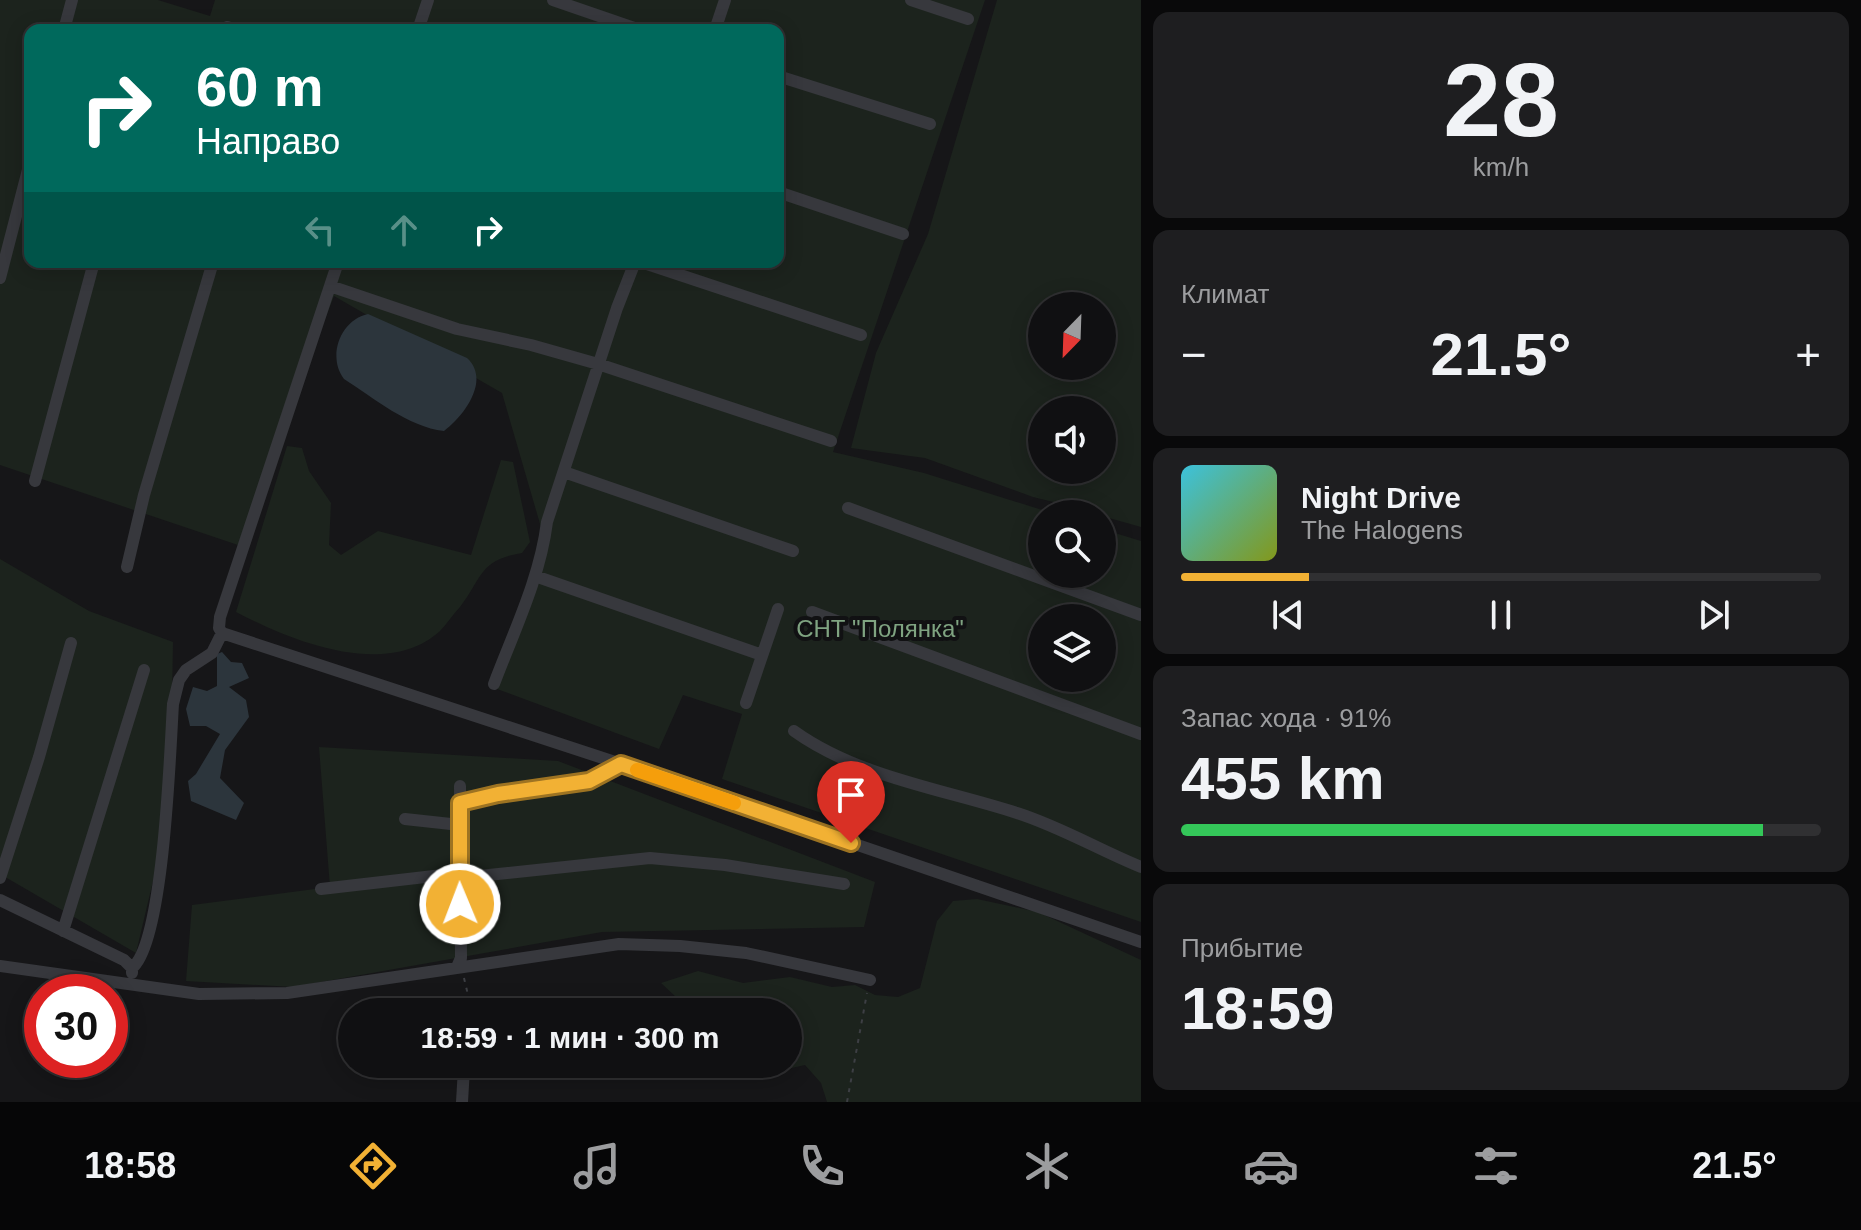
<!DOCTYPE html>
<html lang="ru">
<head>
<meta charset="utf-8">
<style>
  body { margin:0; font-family:Helvetica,sans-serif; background:#1e1e20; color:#f1f3f6; height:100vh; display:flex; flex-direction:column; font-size:30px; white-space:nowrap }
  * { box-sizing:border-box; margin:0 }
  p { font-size:26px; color:#9c9d9f }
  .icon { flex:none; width:44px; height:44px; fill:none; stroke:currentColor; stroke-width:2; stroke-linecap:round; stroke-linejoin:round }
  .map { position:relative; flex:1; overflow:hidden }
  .side { display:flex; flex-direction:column; gap:12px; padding:12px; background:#09090a; width:720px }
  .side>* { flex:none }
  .hud { position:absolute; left:24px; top:24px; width:760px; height:244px; border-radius:16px; box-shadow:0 4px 20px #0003,0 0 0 2px #303032; background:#00695c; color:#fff; overflow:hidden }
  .needle { width:52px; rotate:203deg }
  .fabs { position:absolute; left:1028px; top:292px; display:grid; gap:16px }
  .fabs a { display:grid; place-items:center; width:88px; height:88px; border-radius:50%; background:#101012; box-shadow:0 4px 20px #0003,0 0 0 2px #303032; font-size:40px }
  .speed { position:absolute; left:24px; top:974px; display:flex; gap:16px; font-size:40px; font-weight:700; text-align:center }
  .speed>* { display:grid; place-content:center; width:104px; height:104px; border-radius:50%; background:#101012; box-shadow:0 4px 20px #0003,0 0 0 2px #303032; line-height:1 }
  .speed .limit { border:12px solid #d22; background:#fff; color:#111 }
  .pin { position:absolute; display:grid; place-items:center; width:68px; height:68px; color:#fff; margin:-82px -34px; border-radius:50% 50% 50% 0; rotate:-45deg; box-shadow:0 0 8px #0007 }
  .pin .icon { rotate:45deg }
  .me { position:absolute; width:88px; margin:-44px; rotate:359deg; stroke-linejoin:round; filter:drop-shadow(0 0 6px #0008) }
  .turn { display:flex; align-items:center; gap:28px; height:168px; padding:0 40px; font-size:36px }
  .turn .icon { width:104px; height:104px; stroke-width:2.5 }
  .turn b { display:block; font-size:56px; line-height:68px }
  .lanes { display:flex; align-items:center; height:76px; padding:0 40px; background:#0003; justify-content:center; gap:40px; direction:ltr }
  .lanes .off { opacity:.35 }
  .big { font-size:60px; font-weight:800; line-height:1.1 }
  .side .tile { flex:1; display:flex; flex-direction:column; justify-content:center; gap:12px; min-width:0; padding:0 28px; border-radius:16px; background:#1e1e20 }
  .side .dial { align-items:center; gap:0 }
  .dial b { font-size:104px; line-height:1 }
  .song { display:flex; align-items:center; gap:24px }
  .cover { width:96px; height:96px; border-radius:12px; background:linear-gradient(135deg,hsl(190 70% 55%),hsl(70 70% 35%)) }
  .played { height:8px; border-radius:4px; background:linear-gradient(90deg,#f2b134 20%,#303032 20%) }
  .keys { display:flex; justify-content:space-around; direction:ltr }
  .heat { display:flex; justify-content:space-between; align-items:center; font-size:44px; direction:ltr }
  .charge { height:12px; border-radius:6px; background:linear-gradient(90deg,#34c759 91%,#303032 0) }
  .trip { position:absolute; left:338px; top:998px; width:464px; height:80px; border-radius:40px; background:#101012; box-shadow:0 4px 20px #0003,0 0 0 2px #303032; font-weight:800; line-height:80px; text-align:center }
  .menu { display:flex; height:128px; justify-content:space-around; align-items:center; background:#060607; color:#9c9d9f }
  .menu .icon { width:56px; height:56px }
  .menu .on { color:#f2b134 }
  .menu b { font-size:36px; color:#f1f3f6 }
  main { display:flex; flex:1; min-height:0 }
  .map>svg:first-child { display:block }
  .green { fill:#1c231d; fill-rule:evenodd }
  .water { fill:#2c353c }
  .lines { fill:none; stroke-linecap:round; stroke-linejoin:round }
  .path { stroke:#3d3f44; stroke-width:2; stroke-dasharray:4 6; stroke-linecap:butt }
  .minor { stroke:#37383d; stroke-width:12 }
  .route-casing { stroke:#9d7322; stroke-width:20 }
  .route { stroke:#f2b134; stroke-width:14 }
  .slow { stroke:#f59e0b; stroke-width:14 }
  .labels { text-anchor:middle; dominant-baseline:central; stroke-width:8; stroke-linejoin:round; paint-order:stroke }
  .park-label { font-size:24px; fill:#7fa381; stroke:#111113 }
</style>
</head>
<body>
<main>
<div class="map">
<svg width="1141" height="1102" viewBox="0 0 1141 1102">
  <rect width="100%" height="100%" fill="#161618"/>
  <!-- green -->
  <path class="green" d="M0 0H158L210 16 215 0H985L833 452 924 473 1055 514H1042V574H1102V529L1141 541V922L722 779 742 714 683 695 659 749 489 686 547 548 502 393 334 296 238 545 0 465ZM30 30H778V262H30ZM1042 618H1102V678H1042Z
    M997 0H1141V527L1102 516V514L1033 497 925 458 851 448 876 353 928 234ZM1102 306V366H1042V306ZM1102 410V470H1042V410Z
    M287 446 302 448 309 471 331 503 329 545 341 555 378 531 471 555 501 460 513 462 530 542 522 553C479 560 483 577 460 607 453 614 447 624 440 631 386 680 291 641 236 612Z
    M0 559 89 611 173 642 170 809 136 953 0 874Z
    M319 747 558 761 875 882 864 927 602 932 293 987 186 981 192 905 330 887Z
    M977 899 1038 912 1141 960V1102H827L821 1083 805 1065 760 1075 736 1071 732 1064H788V1012H692L661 983 698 971 743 983 790 977 832 987 855 985 875 995 898 997 920 988 937 921 953 901Z"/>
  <!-- water -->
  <path class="water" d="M368 314 467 358C491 380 464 416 444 431 408 427 374 398 344 379 327 357 340 320 368 314Z
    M222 652 231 662 242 663 249 678 229 687 246 700 249 717 225 750 220 778 244 803 236 820 191 801 188 781 196 774 220 734 206 726H190L186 709 193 687 207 691 217 686V654Z"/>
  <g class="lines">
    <!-- path -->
    <path class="path" d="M464 978 472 1012
      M847 1102 867 993"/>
    <!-- minor -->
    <path class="minor" d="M553 0 640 30
      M911 0 968 19
      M227 27 236 30
      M64 30 72 0
      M418 30 428 0
      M715 30 725 0
      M778 76 930 124
      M778 192 903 234
      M338 262 220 617 219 628 222 633 621 764 1141 942
      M641 262 861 335
      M0 278 30 162
      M330 286 457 329 531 345 598 364 831 441
      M564 472 793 551
      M35 481 94 262
      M848 508 1141 615
      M127 567 144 495 213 262
      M535 576 762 655
      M812 612 1141 734
      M494 684C514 631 540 578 547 522L617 308 635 262
      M746 703 778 609
      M794 731C858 777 943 789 1017 813 1061 827 1099 850 1141 867
      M460 803 498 794 589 781 621 764
      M405 819 460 825
      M0 878 39 757 71 643
      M460 878 650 858 725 865 844 884
      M321 889 460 873
      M0 900 124 960 132 968V973
      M63 931 144 670
      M0 966 199 994 287 993 619 944 680 946 746 953 870 980
      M457 967 461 958 460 786
      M132 968C164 943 170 751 173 704L179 680 186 670 212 653 222 633
      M462 1102 464 1068"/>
  </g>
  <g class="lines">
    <!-- route casing -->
    <g class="route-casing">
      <path id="route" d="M460 904V803L498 794 589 781 621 764 851 843"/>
    </g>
    <!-- route -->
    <use href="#route" class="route"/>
    <!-- slow -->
    <path class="slow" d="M637 770 734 803"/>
  </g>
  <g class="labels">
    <!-- park labels -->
    <g class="park-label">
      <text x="880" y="628">СНТ "Полянка"</text>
    </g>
  </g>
</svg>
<div class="fabs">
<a><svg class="needle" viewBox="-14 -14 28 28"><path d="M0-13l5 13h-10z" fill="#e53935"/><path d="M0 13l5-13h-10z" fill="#9c9d9f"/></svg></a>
<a><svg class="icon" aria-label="sound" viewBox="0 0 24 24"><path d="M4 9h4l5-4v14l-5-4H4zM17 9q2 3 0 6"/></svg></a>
<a><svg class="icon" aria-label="search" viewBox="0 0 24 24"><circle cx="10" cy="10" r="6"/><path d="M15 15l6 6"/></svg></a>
<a><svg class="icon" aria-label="layers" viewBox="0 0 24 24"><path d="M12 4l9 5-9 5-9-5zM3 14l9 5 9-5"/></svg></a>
</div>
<div class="speed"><div class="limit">30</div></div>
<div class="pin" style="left:851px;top:843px;background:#d93025"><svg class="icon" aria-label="arrive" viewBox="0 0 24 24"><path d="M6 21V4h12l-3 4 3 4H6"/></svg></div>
<svg class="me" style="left:460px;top:904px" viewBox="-20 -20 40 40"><circle r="17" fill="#f2b134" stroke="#fff" stroke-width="3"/><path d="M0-11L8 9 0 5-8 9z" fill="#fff"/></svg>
<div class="trip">18:59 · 1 мин · 300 m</div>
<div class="hud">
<div class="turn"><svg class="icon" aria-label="right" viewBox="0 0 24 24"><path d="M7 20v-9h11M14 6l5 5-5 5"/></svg><div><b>60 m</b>Направо</div></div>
<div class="lanes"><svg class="icon off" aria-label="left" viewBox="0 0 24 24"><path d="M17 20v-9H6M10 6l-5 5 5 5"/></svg><svg class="icon off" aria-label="ahead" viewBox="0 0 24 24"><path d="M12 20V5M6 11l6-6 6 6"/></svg><svg class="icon" aria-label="right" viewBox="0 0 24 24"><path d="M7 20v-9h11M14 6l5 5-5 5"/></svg></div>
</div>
</div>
<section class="side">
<div class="tile dial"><b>28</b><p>km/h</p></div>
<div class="tile"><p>Климат</p>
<div class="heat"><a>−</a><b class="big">21.5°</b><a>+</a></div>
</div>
<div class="tile">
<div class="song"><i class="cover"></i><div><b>Night Drive</b><p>The Halogens</p></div></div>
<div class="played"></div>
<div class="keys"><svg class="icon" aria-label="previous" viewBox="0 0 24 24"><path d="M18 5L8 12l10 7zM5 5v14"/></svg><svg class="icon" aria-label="pause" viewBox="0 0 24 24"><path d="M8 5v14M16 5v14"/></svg><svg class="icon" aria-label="next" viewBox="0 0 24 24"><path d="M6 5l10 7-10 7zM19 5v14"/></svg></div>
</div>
<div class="tile"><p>Запас хода · 91%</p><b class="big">455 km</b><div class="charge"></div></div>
<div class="tile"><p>Прибытие</p><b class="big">18:59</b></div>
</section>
</main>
<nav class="menu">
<b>18:58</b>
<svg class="icon on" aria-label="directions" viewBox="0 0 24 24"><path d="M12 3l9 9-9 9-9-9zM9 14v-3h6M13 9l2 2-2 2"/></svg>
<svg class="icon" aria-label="music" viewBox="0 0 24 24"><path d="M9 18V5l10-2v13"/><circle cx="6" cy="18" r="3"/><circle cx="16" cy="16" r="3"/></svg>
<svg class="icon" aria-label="phone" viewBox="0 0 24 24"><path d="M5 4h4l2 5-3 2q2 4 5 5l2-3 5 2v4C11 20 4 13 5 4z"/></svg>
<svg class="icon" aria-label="climate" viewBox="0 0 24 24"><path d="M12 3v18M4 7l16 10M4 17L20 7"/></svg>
<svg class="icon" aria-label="car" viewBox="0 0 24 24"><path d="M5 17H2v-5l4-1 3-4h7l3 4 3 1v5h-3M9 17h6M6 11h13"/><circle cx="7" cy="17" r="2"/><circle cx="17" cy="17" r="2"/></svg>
<svg class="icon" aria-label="filters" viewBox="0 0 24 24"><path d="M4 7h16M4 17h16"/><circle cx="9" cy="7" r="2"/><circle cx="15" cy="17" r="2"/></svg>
<b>21.5°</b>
</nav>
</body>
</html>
